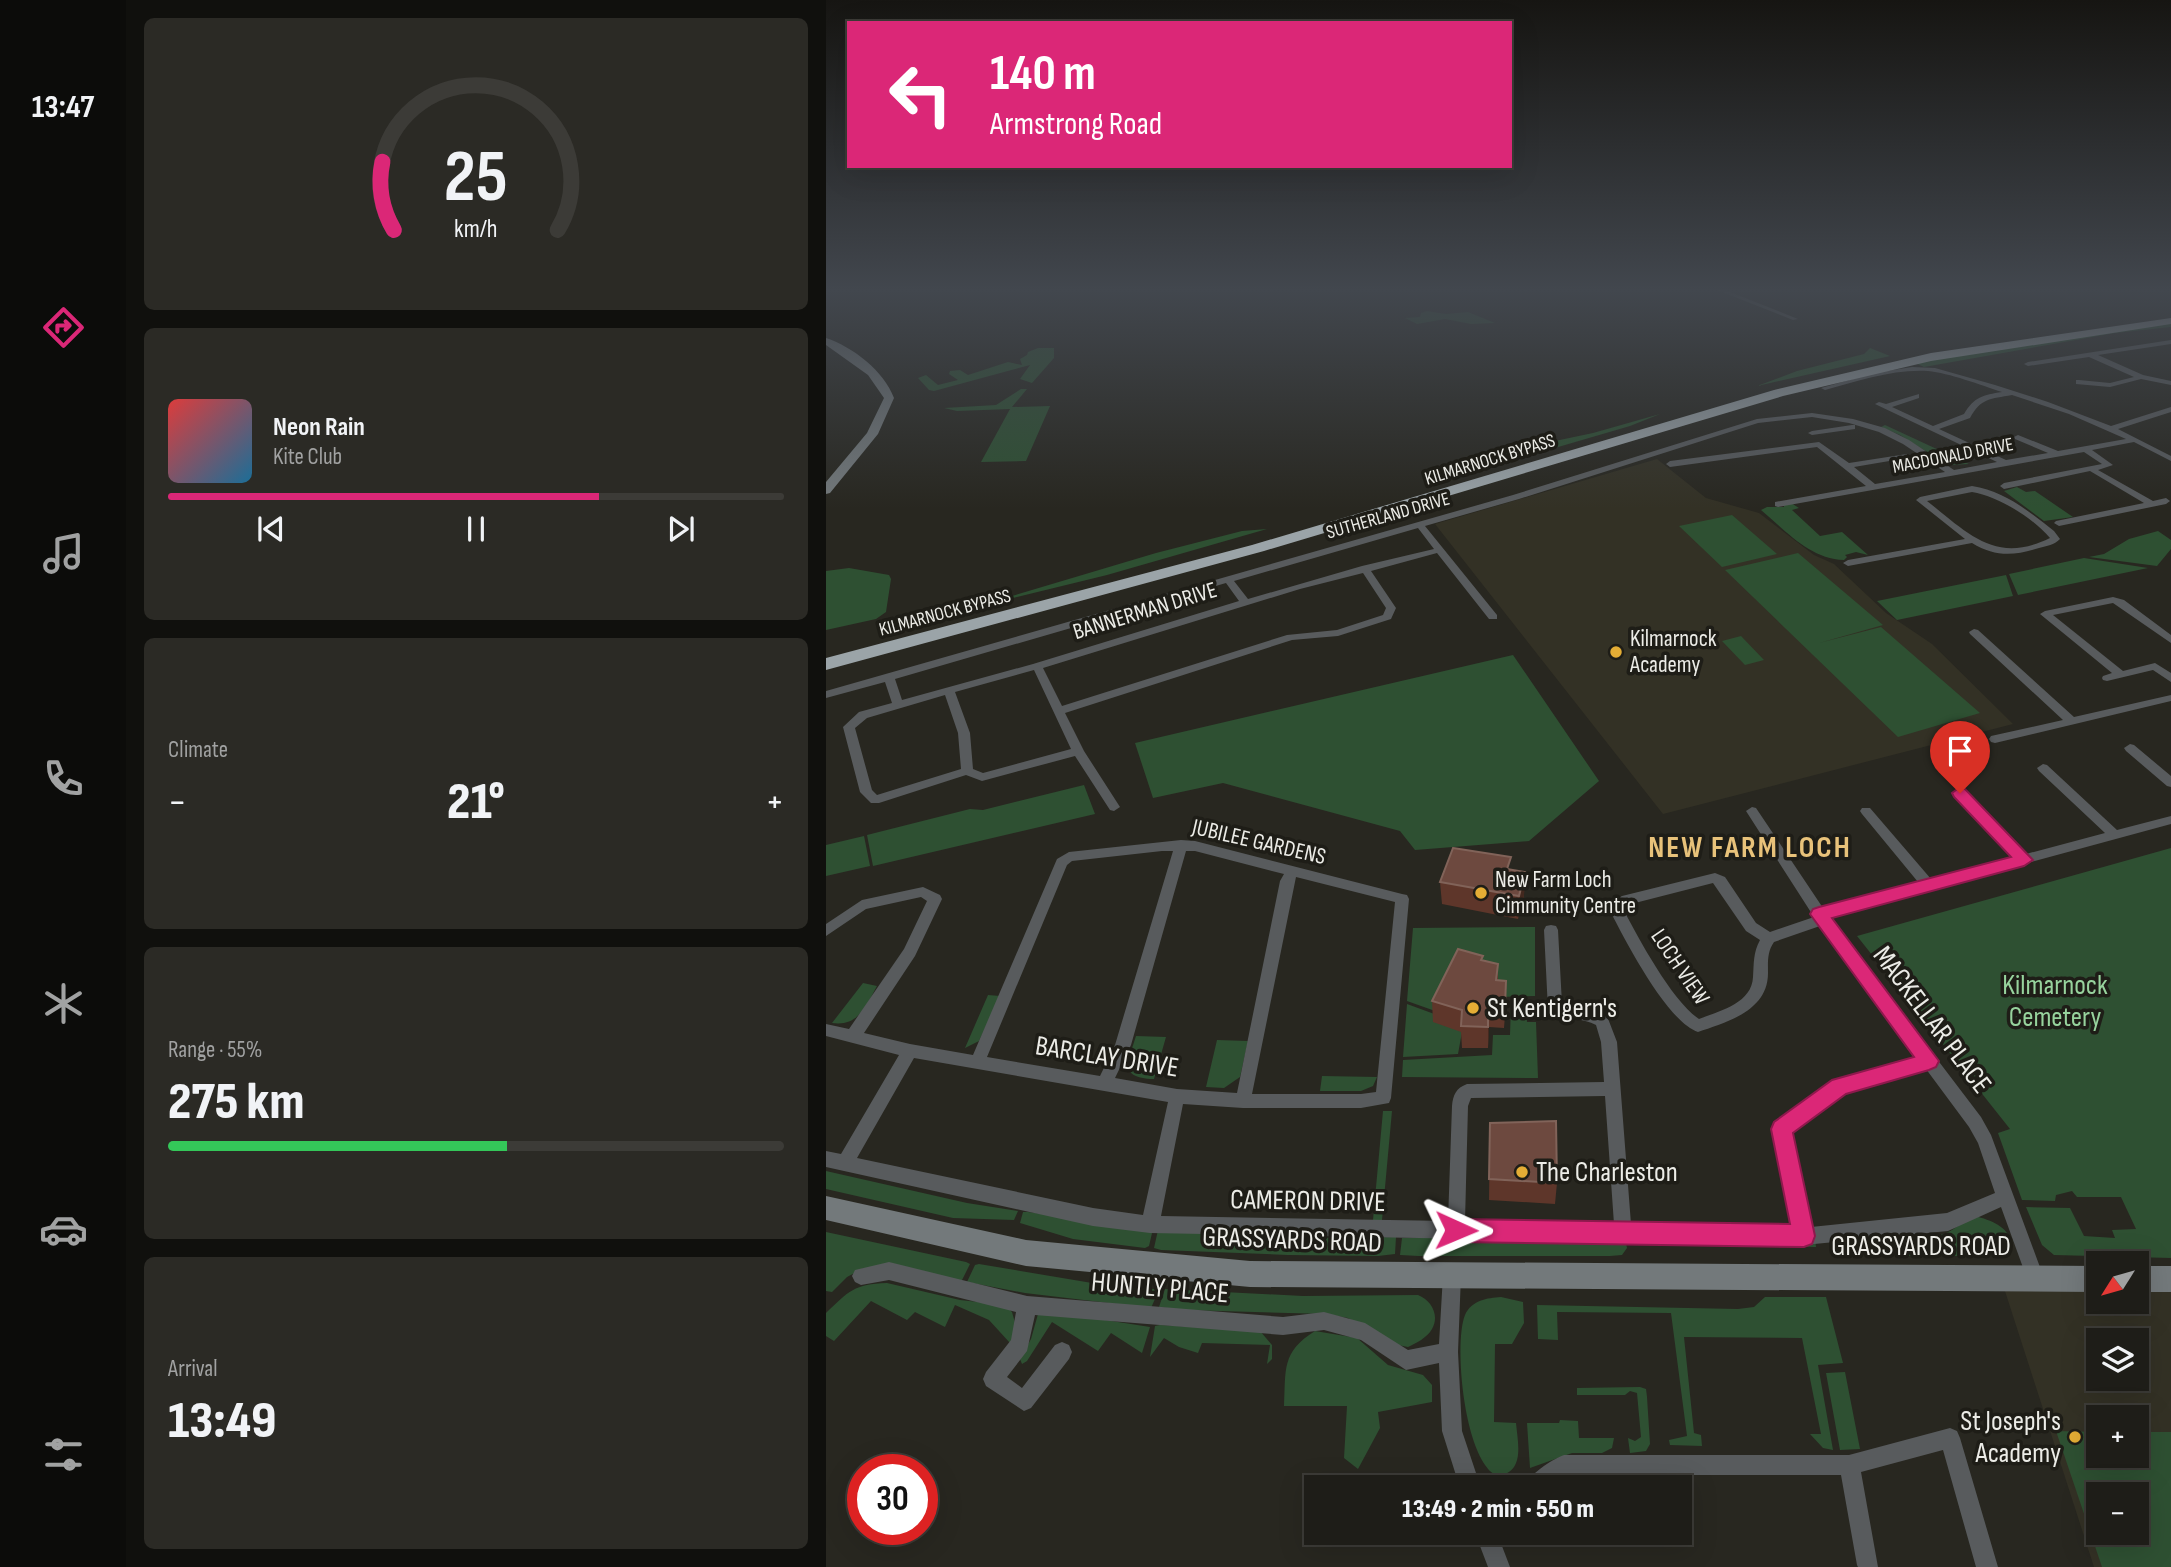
<!DOCTYPE html>
<html lang="en">
<head>
<meta charset="utf-8">
<style>
  body { margin:0; font-family:"Sofia Sans Condensed",sans-serif; background:#2b2a25; color:#f1f3f6; height:100vh; display:flex; flex-direction:column; font-size:26px; white-space:nowrap }
  * { box-sizing:border-box; margin:0 }
  p { font-size:23px; color:#a1a2a2 }
  .icon { flex:none; width:38px; height:38px; fill:none; stroke:currentColor; stroke-width:2; stroke-linecap:round; stroke-linejoin:round }
  .map { position:relative; flex:1; overflow:hidden }
  .drawer { display:flex; flex-direction:column; gap:18px; padding:18px; background:#10100d; width:700px }
  .drawer>* { flex:none }
  .banner { position:absolute; left:21px; top:21px; width:665px; height:147px; border-radius:0px; box-shadow:0 7px 28px #0002,0 0 0 2px #3c3b37; background:#db2777; color:#fff; overflow:hidden }
  .needle { width:46px; rotate:233deg }
  .tools { position:absolute; left:1260px; top:1251px; display:grid; gap:14px }
  .tools a { display:grid; place-items:center; width:63px; height:63px; border-radius:0px; background:#1e1d18; box-shadow:0 7px 28px #0002,0 0 0 2px #3c3b37; font-size:35px }
  .speed { position:absolute; left:21px; top:1454px; display:flex; gap:14px; font-size:35px; font-weight:700; text-align:center }
  .speed>* { display:grid; place-content:center; width:91px; height:91px; border-radius:50%; background:#1e1d18; box-shadow:0 7px 28px #0002,0 0 0 2px #3c3b37; line-height:1 }
  .speed .limit { border:10px solid #d22; background:#fff; color:#111 }
  .pin { position:absolute; display:grid; place-items:center; width:60px; height:60px; color:#fff; margin:-72px -30px; border-radius:50% 50% 50% 0; rotate:-45deg; box-shadow:0 0 7px #0007 }
  .pin .icon { rotate:45deg }
  .me { position:absolute; width:77px; margin:-38px; rotate:91deg; stroke-linejoin:round; filter:drop-shadow(0 0 5px #0008) }
  .turn { display:flex; align-items:center; gap:24px; height:147px; padding:0 28px; font-size:32px }
  .turn .icon { width:91px; height:91px; stroke-width:2.5 }
  .turn b { display:block; font-size:49px; line-height:60px }
  .big { font-size:52px; font-weight:800; line-height:1.1 }
  .drawer .card { flex:1; display:flex; flex-direction:column; justify-content:center; gap:10px; min-width:0; padding:0 24px; border-radius:10px; background:#2b2a25 }
  .drawer .dial { align-items:center; gap:0 }
  .dial svg { height:182px; overflow:visible; fill:none; stroke:#3c3b37; stroke-width:7; stroke-linecap:round; text-anchor:middle }
  .dial text { fill:#f1f3f6; stroke:none }
  .song { display:flex; align-items:center; gap:21px }
  .cover { width:84px; height:84px; border-radius:10px; background:linear-gradient(135deg,hsl(0 70% 55%),hsl(200 70% 35%)) }
  .played { height:7px; border-radius:4px; background:linear-gradient(90deg,#db2777 70%,#3c3b37 70%) }
  .keys { display:flex; justify-content:space-around; direction:ltr }
  .heat { display:flex; justify-content:space-between; align-items:center; font-size:38px; direction:ltr }
  .charge { height:10px; border-radius:5px; background:linear-gradient(90deg,#34c759 55%,#3c3b37 0) }
  .trip { position:absolute; left:478px; top:1475px; width:388px; height:70px; border-radius:0px; background:#1e1d18; box-shadow:0 7px 28px #0002,0 0 0 2px #3c3b37; font-weight:800; line-height:70px; text-align:center }
  main { display:flex; flex:1; min-height:0 }
  .tab-bar { display:flex; flex-direction:column; width:126px; justify-content:space-around; align-items:center; background:#0c0c0a; color:#a1a2a2 }
  .tab-bar .icon { width:49px; height:49px }
  .tab-bar .selected { color:#db2777 }
  .tab-bar b { font-size:32px; color:#f1f3f6 }
  .map>svg:first-child { display:block }
  .built { fill:#333125; fill-rule:evenodd }
  .green { fill:#2e5032; fill-rule:evenodd }
  .lines { fill:none; stroke-linecap:round; stroke-linejoin:round }
  .street { fill:#585b5d; fill-rule:evenodd }
  .secondary { fill:#73797b; fill-rule:evenodd }
  .highway { fill:#9ba4a8; fill-rule:evenodd }
  .wall { fill:#5e362a }
  .shaded-wall { fill:#42281e }
  .building { fill:#6d493f; stroke:#816359; stroke-width:2 }
  .route { fill:#db2777; stroke:#8e194d; stroke-width:2 }
  .poi-dot { fill:#e4ad35; stroke:#1e1d17; stroke-width:2.5 }
  .labels { text-anchor:middle; dominant-baseline:central; stroke-width:7; stroke-linejoin:round; paint-order:stroke }
  .far-street-label { font-size:19px; fill:#ecece7; stroke:#1e1d17 }
  .street-label { font-size:23px; fill:#ecece7; stroke:#1e1d17 }
  .poi-label { font-size:23px; fill:#ecece7; stroke:#1e1d17; text-anchor:start }
  .near-park-label { font-size:28px; fill:#97d39d; stroke:#1e1d17 }
  .near-poi-label { font-size:28px; fill:#ecece7; stroke:#1e1d17; text-anchor:start }
  .near-street-label { font-size:28px; fill:#ecece7; stroke:#1e1d17 }
  .district-label { font-size:30px; font-weight:bold; letter-spacing:2px; fill:#e8c27a; stroke:#1e1d17 }
</style>
</head>
<body>
<main>
<nav class="tab-bar">
<b>13:47</b>
<svg class="icon selected" aria-label="directions" viewBox="0 0 24 24"><path d="M12 3l9 9-9 9-9-9zM9 14v-3h6M13 9l2 2-2 2"/></svg>
<svg class="icon" aria-label="music" viewBox="0 0 24 24"><path d="M9 18V5l10-2v13"/><circle cx="6" cy="18" r="3"/><circle cx="16" cy="16" r="3"/></svg>
<svg class="icon" aria-label="phone" viewBox="0 0 24 24"><path d="M5 4h4l2 5-3 2q2 4 5 5l2-3 5 2v4C11 20 4 13 5 4z"/></svg>
<svg class="icon" aria-label="climate" viewBox="0 0 24 24"><path d="M12 3v18M4 7l16 10M4 17L20 7"/></svg>
<svg class="icon" aria-label="car" viewBox="0 0 24 24"><path d="M5 17H2v-5l4-1 3-4h7l3 4 3 1v5h-3M9 17h6M6 11h13"/><circle cx="7" cy="17" r="2"/><circle cx="17" cy="17" r="2"/></svg>
<svg class="icon" aria-label="filters" viewBox="0 0 24 24"><path d="M4 7h16M4 17h16"/><circle cx="9" cy="7" r="2"/><circle cx="15" cy="17" r="2"/></svg>
</nav>
<section class="drawer">
<div class="card dial"><svg viewBox="0 0 100 80">
<path d="M14 69A42 42 0 1 1 86 69"/>
<path d="M14 69A42 42 0 0 1 9 39" stroke="#db2777"/>
<text x="50" y="56" font-size="32" font-weight="700">25</text>
<text x="50" y="72" font-size="11">km/h</text>
</svg></div>
<div class="card">
<div class="song"><i class="cover"></i><div><b>Neon Rain</b><p>Kite Club</p></div></div>
<div class="played"></div>
<div class="keys"><svg class="icon" aria-label="previous" viewBox="0 0 24 24"><path d="M18 5L8 12l10 7zM5 5v14"/></svg><svg class="icon" aria-label="pause" viewBox="0 0 24 24"><path d="M8 5v14M16 5v14"/></svg><svg class="icon" aria-label="next" viewBox="0 0 24 24"><path d="M6 5l10 7-10 7zM19 5v14"/></svg></div>
</div>
<div class="card"><p>Climate</p>
<div class="heat"><a>−</a><b class="big">21°</b><a>+</a></div>
</div>
<div class="card"><p>Range · 55%</p><b class="big">275 km</b><div class="charge"></div></div>
<div class="card"><p>Arrival</p><b class="big">13:49</b></div>
</section>
<div class="map">
<svg width="1345" height="1567" viewBox="0 0 1345 1567">
  <rect width="100%" height="100%" fill="#282720"/>
  <!-- built -->
  <path class="built" d="M831 459 880 498 933 513 988 555 1008 564 1060 613 1106 644 1187 724 837 814 609 524Z
    M1345 1280V1567H1268L1178 1288 1272 1283V1302H1311V1281ZM1272 1340H1311V1379H1272ZM1272 1418H1311V1456H1272ZM1272 1494H1311V1533H1272Z"/>
  <!-- green -->
  <path class="green" d="M601 311 620 314 642 312 669 323 645 324 619 319 591 324 579 318 594 317 595 313Z
    M1345 323V327L1289 333 1098 367 1087 362Z
    M212 348H228V358L206 383 194 379 204 365 108 391 103 390 92 378 100 375 112 385 132 380 123 374 124 371 134 370 142 375 182 362 196 365 194 359 201 355 202 352Z
    M1044 348 1064 356 931 386 971 371 1038 354Z
    M195 389H201L186 407 224 406 200 461 155 462 184 409 131 411 118 408 170 405Z
    M834 414 804 426 616 481V478L681 451 767 433Z
    M1059 425 1143 464 1122 465 1074 435 1055 427Z
    M1191 487 1200 492 1209 491 1247 517 1218 521 1178 491Z
    M965 503 973 508 966 510 994 536 1016 532 1042 555 1030 552 1019 555 1021 557 1018 560C984 559 960 531 935 510L941 507H958V504Z
    M906 515 951 554 896 567 853 526Z
    M441 529 281 575 146 608 330 553 416 531Z
    M1332 531 1345 540V549L1331 566 1263 557 1278 554 1303 539Z
    M972 553 1057 625 993 643 1055 627 1154 713 1072 737 899 570Z
    M1258 558 1322 568 1192 595 1183 574Z
    M23 568 63 575 65 579 60 612 50 619 0 630V571Z
    M1180 575 1187 596 1071 620 1051 601Z
    M915 636 938 660 919 665 896 641Z
    M687 655 773 781 703 841 589 850 574 831 397 783 327 798 309 743Z
    M258 785 269 814 47 866 41 835 144 809 157 810Z
    M38 836 44 866 0 876V845Z
    M1345 848V1258L1228 1255 1216 1245 1200 1207 1244 1208 1258 1236 1289 1238 1286 1230 1310 1229 1295 1197H1251L1246 1191 1230 1195 1229 1201 1196 1200 1172 1133 1184 1129 1031 936Z
    M709 927V996L670 997 612 1012 581 1001 587 928Z
    M37 983 51 986C40 1006 32 1027 6 1023Z
    M162 995 174 996 153 1041 139 1048Z
    M581 1004 611 1015 636 1032 632 1054 577 1057Z
    M685 1005H700L701 1022H710L712 1078 576 1077 577 1060 666 1055 667 1035H684Z
    M310 1036 340 1037 328 1079C292 1078 302 1062 310 1036Z
    M391 1040 422 1041 414 1077 398 1088 380 1087Z
    M496 1076 551 1077 547 1086 535 1091H494Z
    M557 1111H566L556 1220H547Z
    M0 1171 141 1203 192 1211 188 1220 127 1218 0 1189Z
    M197 1212H202L327 1229 323 1246 319 1248 247 1239 194 1223Z
    M1149 1216C1168 1221 1194 1231 1180 1255L1172 1256 1168 1249 1158 1251 1160 1256H1084L1010 1248 1008 1238 1028 1239 1034 1243C1062 1243 1101 1244 1126 1230 1134 1225 1139 1219 1149 1216Z
    M332 1230 474 1238 570 1237 569 1254 552 1256 462 1255 335 1250 328 1248Z
    M0 1232 140 1262 144 1264 135 1282 38 1268 21 1277 6 1292 0 1291Z
    M576 1238H799L801 1248 796 1255 784 1256H593L574 1255Z
    M807 1238H840L847 1243H888L989 1238 990 1247 806 1245Z
    M153 1264 272 1284 328 1289 332 1292 325 1308 199 1293 141 1282 149 1265Z
    M61 1283 134 1300 179 1305 186 1312 193 1337 184 1343 163 1320 129 1305 119 1327 89 1312 81 1320 45 1301 8 1341 0 1336V1313C23 1291 28 1284 61 1283Z
    M339 1289 477 1296 592 1295C605 1300 614 1315 606 1329 601 1338 590 1343 582 1347L567 1344 522 1318 500 1314 358 1310 333 1307Z
    M675 1297 697 1302 698 1323 686 1344H669L668 1422 690 1423C692 1444 699 1472 672 1476 639 1464 627 1345 639 1315 646 1300 661 1298 675 1297Z
    M939 1297H1000L1017 1363 992 1365 1007 1450 997 1448 984 1434H995L976 1338 858 1337 868 1433 875 1435 876 1446 844 1445 843 1440 861 1436 845 1313 731 1312 732 1340 712 1339 711 1305 912 1309 928 1307Z
    M212 1314 247 1315 324 1327 316 1353 285 1333 272 1351 226 1322 201 1361 196 1364 194 1359 205 1339Z
    M334 1325 434 1331 446 1345V1359L441 1364 444 1345 376 1343 372 1353 353 1347 338 1338 324 1357 329 1326Z
    M489 1331 531 1338 562 1365 597 1375 606 1385V1402L552 1412 554 1428 532 1469 518 1458 521 1406H458C460 1370 455 1352 489 1331Z
    M1019 1372 1034 1449 1014 1450 1000 1373Z
    M814 1387 820 1389 821 1397 824 1444 820 1451 804 1453 802 1438 809 1441 815 1437 811 1393 804 1391 799 1395H751V1388Z
    M734 1420 752 1421 753 1438H788L786 1448 776 1453H746L704 1468 701 1423H733Z
    M1230 1431 1272 1432V1456H1311V1432H1345V1567H1276ZM1311 1494V1533H1272V1494Z"/>
  <g class="lines">
    <!-- street -->
    <path class="street" d="M891 290H899L972 319 967 320Z
      M1345 340V344L1272 355 1317 375 1345 381V385L1315 379 1284 387 1250 384V380H1253L1284 383 1308 377 1263 357 1202 366 1198 364 1202 362Z
      M1086 367 1109 368 1169 385 1222 402 1285 426 1345 407V412L1292 429 1345 456V461L1308 442 1266 450 1287 465 1272 470 1327 501 1340 498 1344 501 1340 504 1233 526 1228 523 1230 521 1318 503 1264 471 1178 489 1174 486 1178 483 1276 464 1258 452 952 507 949 506V502L1040 486 991 447 844 467 840 464 844 461 993 442 1023 463 1081 454V458L1028 467 1049 484 1119 472 1077 444 1053 432 1023 423 986 417 932 423 693 499 599 526 671 615V619H663L611 553 545 571 570 608 565 619 512 636 466 640 239 713 258 751 294 807 288 811 284 810 249 756 156 781 140 775 53 803H45L34 792 17 727 33 712 66 703 59 682 0 698V691L687 495 931 419 986 413 1027 419 1059 428 1083 440 1128 470 1171 462 1049 404 1053 402 1060 404 1093 394V398L1066 407 1107 426 1138 414C1148 397 1157 395 1176 392 1155 385 1123 373 1102 371 1067 369 1032 381 999 390L995 388 1048 373ZM1186 395 1243 414 1300 439 1232 451 1192 435 1188 437 1189 439 1222 453 1180 460 1113 429 1144 418C1155 398 1164 399 1186 395ZM592 528 608 549 536 566 422 599 408 581ZM537 573 560 608 557 615 511 630 461 635 236 706 217 668 474 589ZM400 583 413 601 207 664 76 700 69 679ZM208 670 245 749 157 773 147 769 144 733 129 692ZM119 695 132 733 135 769 51 795 46 790 29 728 41 718Z
      M1026 425H1029V429L986 435 982 433 986 431Z
      M1146 486C1179 491 1202 511 1228 531L1234 539C1228 545 1221 546 1213 548 1188 556 1169 557 1146 543L1022 566 1017 563 1022 560 1139 539 1090 500 1094 497ZM1146 492C1172 496 1207 518 1224 538 1169 565 1142 533 1101 501Z
      M1287 597 1298 600 1345 635V643L1287 603 1227 615 1297 671 1329 663 1345 673V682L1327 670 1281 681 1277 680 1276 678 1277 676 1286 673 1214 614 1219 611Z
      M1148 629 1152 630 1248 717 1345 695V701L1169 743 1165 742 1163 739 1165 736 1237 720 1144 634 1143 632Z
      M1304 744 1308 745 1345 776V787L1341 786 1300 751 1298 748Z
      M1217 764 1221 765 1291 830 1345 816V824L1003 917 1155 1117 1165 1135 1218 1278 1215 1284 1209 1287 1203 1284 1175 1207 1122 1231 978 1245 324 1233 267 1226 0 1167V1151L15 1154 73 1055 0 1036V1024L23 1029 78 949 101 901 95 897 40 909 0 936V924L36 900 97 887 114 895 116 899 89 956 38 1033 84 1044 147 1055 231 859 243 852 355 840 369 841 576 894 581 895 583 899 565 1098 563 1103 535 1108H417L357 1104 335 1216 622 1221 626 1106C627 1095 630 1088 641 1084L778 1082 775 1042 770 1025C755 1017 739 1020 724 1014L722 1010 718 930 720 926 725 925 730 926 732 930 736 1004 760 1007 781 1016 791 1042 805 1224 967 1227 947 1129 949 1124 1008 1082 1092 1057 994 926 948 942C941 952 942 962 942 973 942 1011 901 1022 872 1032 840 1021 798 938 782 907L784 903 796 896 889 873 899 877 930 923 944 932 988 917 920 811 926 807 930 808 997 908 1092 882 1036 814 1034 811 1036 808H1044L1105 879 1187 857 1130 796 1128 793 1134 789 1138 790 1200 854 1279 833 1213 771 1211 768ZM336 851H347L289 1045 274 1076 161 1057 241 865 246 861ZM360 851H369L458 874 454 881 411 1093 351 1089 289 1078 305 1045ZM470 877 569 902 550 1092 535 1094H426ZM887 883 920 931 934 940C927 953 928 963 927 977 926 1003 894 1011 873 1019 846 1001 813 939 797 909L805 904ZM88 1058 342 1102 317 1215 267 1208 31 1158ZM1100 1069 1143 1127 1152 1143 1169 1193 1121 1213 985 1227 964 1132 1019 1093ZM779 1096 788 1224 639 1221 642 1106 645 1098Z
      M63 1262 201 1296 457 1317 498 1312 539 1323 582 1350 613 1344 617 1275 620 1269 626 1266 632 1269 635 1275 632 1352 636 1431 655 1488H634L616 1431 613 1363 580 1370 535 1340 498 1330 457 1335 209 1315 201 1351 181 1377 196 1388 229 1345 236 1342 243 1345 246 1352 243 1359 205 1408 198 1411 160 1386 157 1379 160 1372 185 1340 190 1312 63 1280 35 1285 29 1282 26 1276 29 1270Z
      M1124 1428 1131 1431 1134 1438 1172 1567H1150L1117 1450 1035 1472 1052 1567H1032L1031 1565 1015 1475H741L726 1488H698C703 1474 725 1460 738 1455H1023Z
      M649 1533H671L684 1567H662Z"/>
    <!-- secondary -->
    <path class="secondary" d="M0 338C27 347 58 371 68 398L52 434 4 493 0 494V482L41 433 58 398 42 375 0 345Z
      M0 1196 200 1240 424 1261 1272 1266V1292L424 1287 200 1266 0 1220Z
      M1311 1266H1345V1292H1311Z"/>
    <!-- highway -->
    <path class="highway" d="M1345 318V324L1105 361 957 396 438 551 0 670V658L426 545 948 390 1105 353Z"/>
  </g>
  <!-- wall -->
  <path class="wall" d="M699 872 698 895 692 919 616 904 614 882Z
    M657 960 672 964V980L680 1003 678 1028 663 1027 662 1048H636L635 1032 607 1022 606 1001Z
    M664 1123 731 1183 729 1204 663 1200Z"/>
  <!-- shaded-wall -->
  <path class="shaded-wall" d="M699 872 698 895 692 919 693 896Z
    M662 1006 663 1027 662 1048Z"/>
  <!-- building -->
  <path class="building" d="M627 848 685 857 681 869 699 872 693 896 614 882Z
    M632 949 657 956 655 960 672 964 670 980 680 981 679 1006H662V1027L635 1026 636 1010 606 1001Z
    M730 1121 731 1183 663 1179 664 1123Z"/>
  <!-- sky -->
  <linearGradient id="sky" x2="0" y2="1"><stop stop-color="#161512"/><stop offset="0.57" stop-color="#42474e"/><stop offset="1" stop-color="#42474e" stop-opacity="0"/></linearGradient>
  <rect width="1345" height="509" fill="url(#sky)"/>
  <!-- route -->
  <path class="route" d="M1134 787 1139 789 1207 860 1198 866 1006 918 1113 1061 1110 1067 1103 1070 1020 1094 967 1133 989 1236 986 1244 978 1247 630 1242 622 1238 619 1230 622 1222 630 1219 964 1224 945 1129 948 1122 1006 1080 1088 1057 984 914 987 909 993 907 1185 857 1128 797 1126 793Z"/>
  <!-- markers -->
  <g class="poi-dot">
    <circle cx="790" cy="652" r="7"/>
    <circle cx="655" cy="893" r="7"/>
    <circle cx="647" cy="1008" r="7"/>
    <circle cx="696" cy="1172" r="7"/>
    <circle cx="1249" cy="1437" r="7"/>
  </g>
  <g class="labels">
    <!-- far-street labels -->
    <g class="far-street-label">
      <text transform="translate(1127 456) rotate(-11)">MACDONALD DRIVE</text>
      <text transform="translate(664 460) rotate(-17)">KILMARNOCK BYPASS</text>
      <text transform="translate(562 516) rotate(-16)">SUTHERLAND DRIVE</text>
      <text transform="translate(119 613) rotate(-15)">KILMARNOCK BYPASS</text>
    </g>
    <!-- street labels -->
    <g class="street-label">
      <text transform="translate(319 611) rotate(-17)">BANNERMAN DRIVE</text>
      <text transform="translate(433 842) rotate(13)">JUBILEE GARDENS</text>
      <text transform="translate(854 967) rotate(56)">LOCH VIEW</text>
    </g>
    <!-- poi labels -->
    <g class="poi-label">
      <text x="804" y="639">Kilmarnock<tspan x="804" dy="26">Academy</tspan></text>
      <text x="669" y="880">New Farm Loch<tspan x="669" dy="26">Cimmunity Centre</tspan></text>
    </g>
    <!-- near-park labels -->
    <g class="near-park-label">
      <text x="1229" y="985">Kilmarnock<tspan x="1229" dy="32">Cemetery</tspan></text>
    </g>
    <!-- near-poi labels -->
    <g class="near-poi-label">
      <text x="661" y="1008">St Kentigern's</text>
      <text x="710" y="1172">The Charleston</text>
      <text x="1235" y="1421" text-anchor="end">St Joseph's<tspan x="1235" dy="32">Academy</tspan></text>
    </g>
    <!-- near-street labels -->
    <g class="near-street-label">
      <text transform="translate(1106 1020) rotate(53)">MACKELLAR PLACE</text>
      <text transform="translate(281 1057) rotate(9)">BARCLAY DRIVE</text>
      <text transform="translate(482 1201) rotate(1)">CAMERON DRIVE</text>
      <text transform="translate(466 1240) rotate(2)">GRASSYARDS ROAD</text>
      <text x="1095" y="1246">GRASSYARDS ROAD</text>
      <text transform="translate(334 1288) rotate(5)">HUNTLY PLACE</text>
    </g>
    <!-- district labels -->
    <g class="district-label">
      <text x="924" y="848">NEW FARM LOCH</text>
    </g>
  </g>
</svg>
<div class="tools">
<a><svg class="needle" viewBox="-14 -14 28 28"><path d="M0-13l5 13h-10z" fill="#e53935"/><path d="M0 13l5-13h-10z" fill="#a1a2a2"/></svg></a>
<a><svg class="icon" aria-label="layers" viewBox="0 0 24 24"><path d="M12 4l9 5-9 5-9-5zM3 14l9 5 9-5"/></svg></a>
<a>+</a>
<a>−</a>
</div>
<div class="speed"><div class="limit">30</div></div>
<div class="pin" style="left:1134px;top:793px;background:#d93025"><svg class="icon" aria-label="arrive" viewBox="0 0 24 24"><path d="M6 21V4h12l-3 4 3 4H6"/></svg></div>
<svg class="me" style="left:630px;top:1230px" viewBox="-20 -20 40 40"><path d="M0-17L14 15 0 8-14 15z" fill="#db2777" stroke="#fff" stroke-width="4"/></svg>
<div class="trip">13:49 · 2 min · 550 m</div>
<div class="banner">
<div class="turn"><svg class="icon" aria-label="left" viewBox="0 0 24 24"><path d="M17 20v-9H6M10 6l-5 5 5 5"/></svg><div><b>140 m</b>Armstrong Road</div></div>
</div>
</div>
</main>
</body>
</html>
